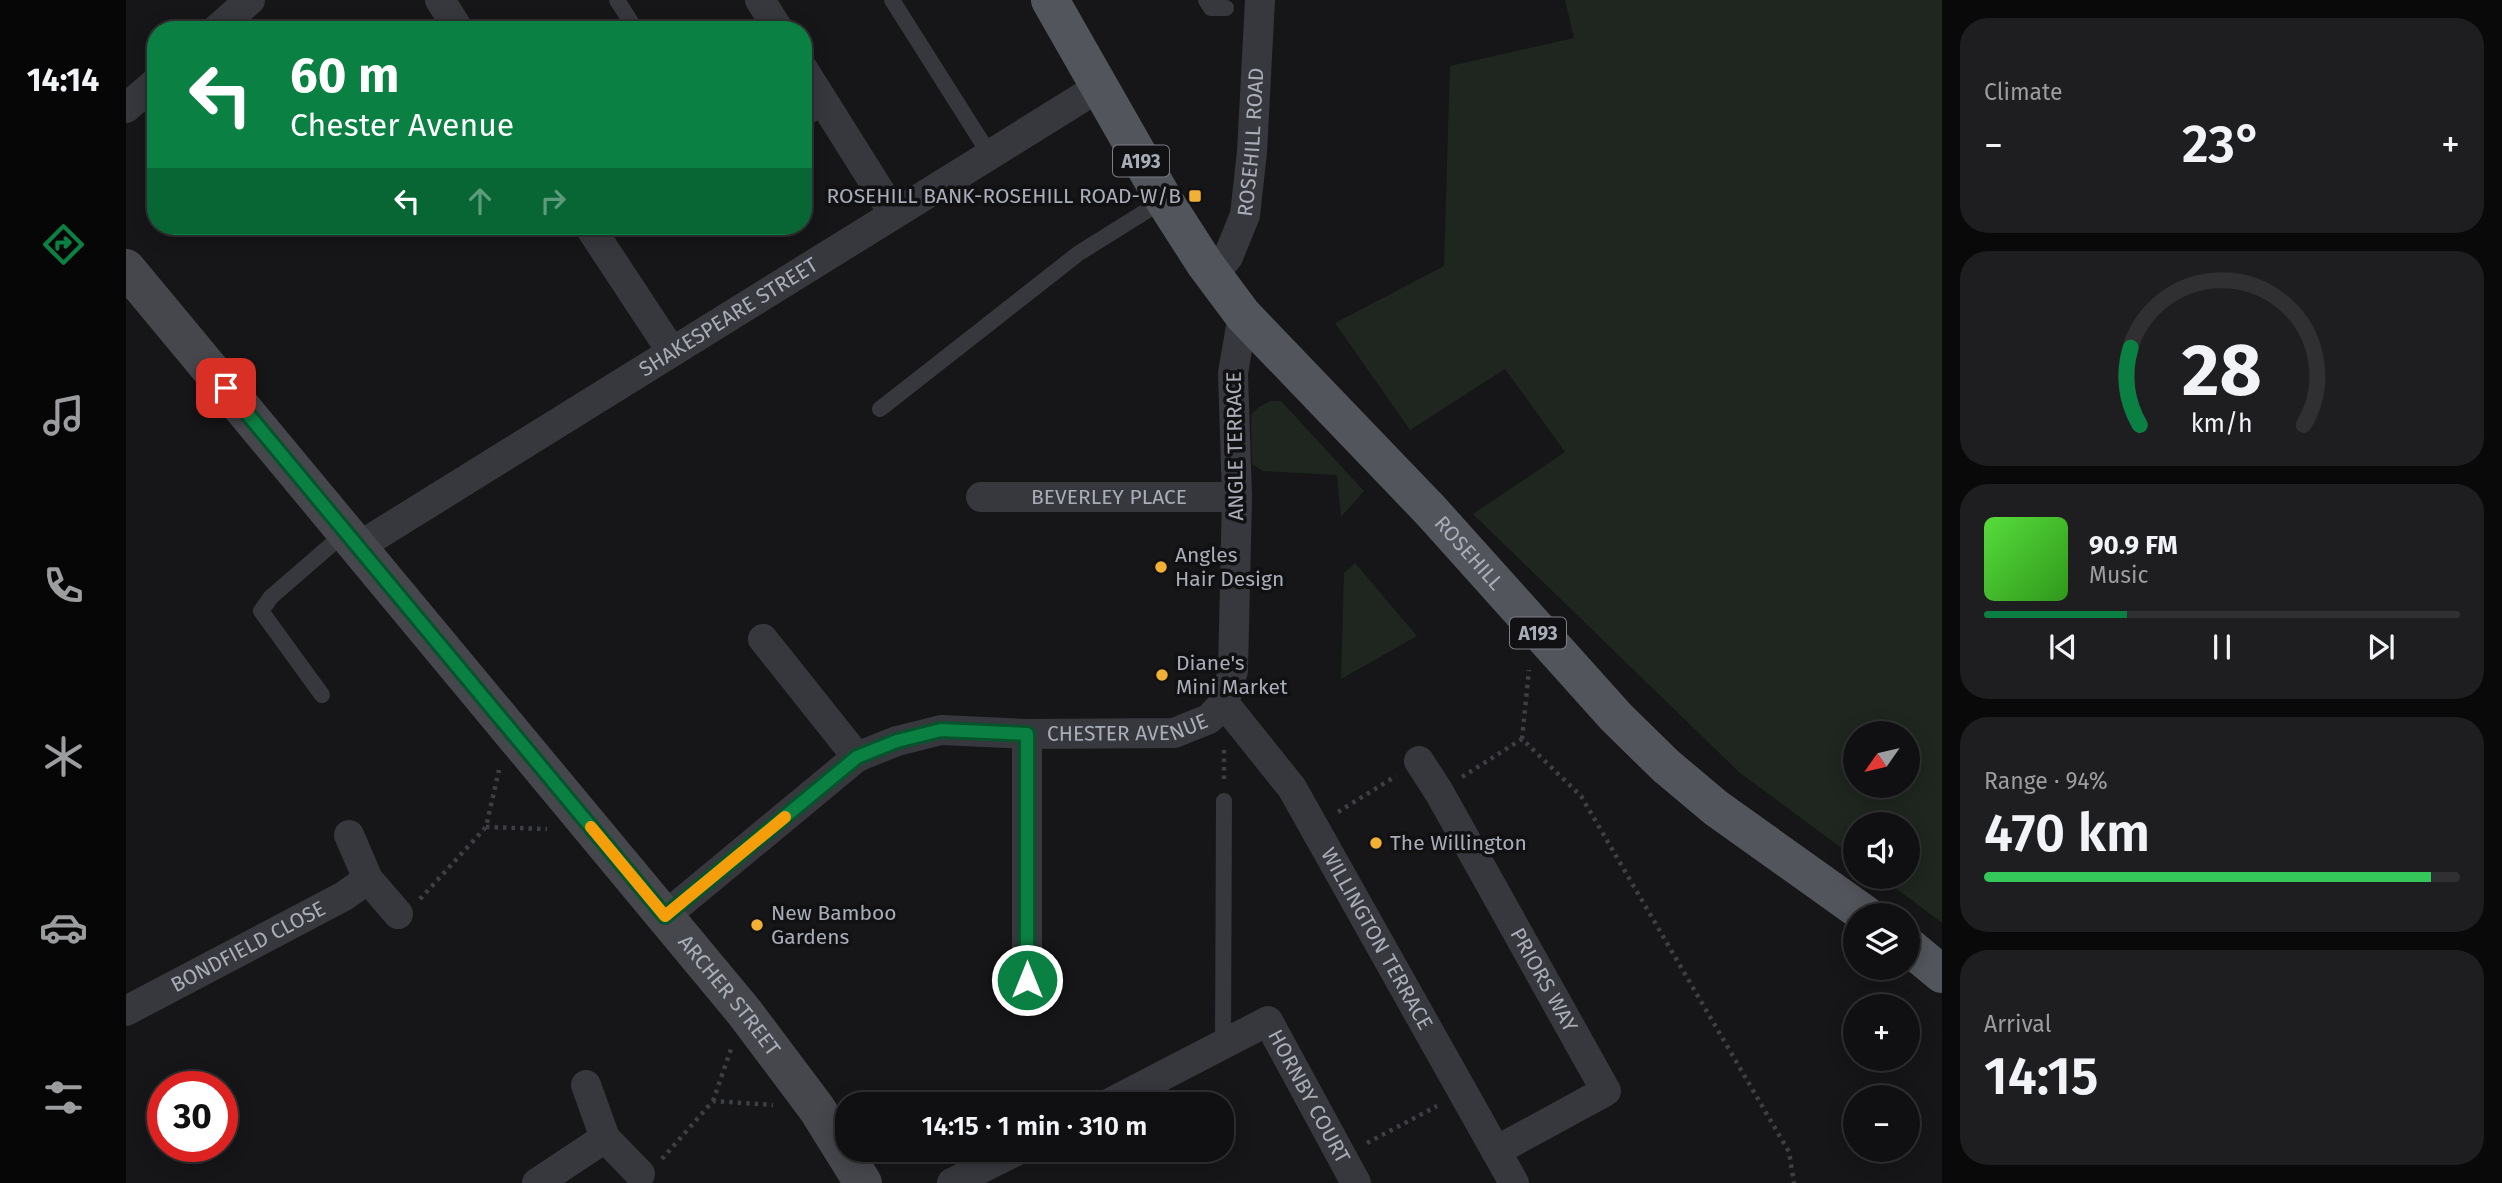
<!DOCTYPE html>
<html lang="en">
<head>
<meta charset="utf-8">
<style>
  body { margin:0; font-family:"Fira Sans",sans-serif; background:#1e1e20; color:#f1f3f6; height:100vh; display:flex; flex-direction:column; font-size:26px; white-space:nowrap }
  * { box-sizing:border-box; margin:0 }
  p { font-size:23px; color:#9c9d9f }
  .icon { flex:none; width:38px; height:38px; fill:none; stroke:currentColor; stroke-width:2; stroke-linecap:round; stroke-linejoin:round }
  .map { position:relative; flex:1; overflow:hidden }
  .side { display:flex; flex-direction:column; gap:18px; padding:18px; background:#09090a; width:560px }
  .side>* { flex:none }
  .guide { position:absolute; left:21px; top:21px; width:665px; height:214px; border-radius:28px; box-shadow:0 4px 18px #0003,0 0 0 2px #303032; background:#0b8043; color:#fff; overflow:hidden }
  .needle { width:46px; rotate:236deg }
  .fabs { position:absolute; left:1717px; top:721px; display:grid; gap:14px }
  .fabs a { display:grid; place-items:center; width:77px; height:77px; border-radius:50%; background:#101012; box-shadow:0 4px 18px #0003,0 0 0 2px #303032; font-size:35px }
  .speed { position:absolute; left:21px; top:1071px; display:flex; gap:14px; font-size:35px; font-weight:700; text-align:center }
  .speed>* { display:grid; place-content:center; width:91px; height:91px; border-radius:50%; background:#101012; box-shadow:0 4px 18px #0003,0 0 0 2px #303032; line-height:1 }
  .speed .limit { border:10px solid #d22; background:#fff; color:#111 }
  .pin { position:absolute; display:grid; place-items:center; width:60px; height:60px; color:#fff; margin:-30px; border-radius:14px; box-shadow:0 4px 10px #0006 }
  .me { position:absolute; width:77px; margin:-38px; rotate:0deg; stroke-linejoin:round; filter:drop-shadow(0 0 5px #0008) }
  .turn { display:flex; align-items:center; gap:24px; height:147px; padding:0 28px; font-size:32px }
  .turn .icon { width:91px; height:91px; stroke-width:2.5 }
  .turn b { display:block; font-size:49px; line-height:60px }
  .lanes { display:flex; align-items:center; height:66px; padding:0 28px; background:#0003; justify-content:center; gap:35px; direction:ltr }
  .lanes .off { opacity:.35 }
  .big { font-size:52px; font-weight:600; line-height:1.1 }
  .side .widget { flex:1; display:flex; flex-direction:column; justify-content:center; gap:10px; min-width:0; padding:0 24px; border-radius:28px; background:#1e1e20 }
  .side .dial { align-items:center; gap:0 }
  .dial svg { height:182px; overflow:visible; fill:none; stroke:#303032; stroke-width:7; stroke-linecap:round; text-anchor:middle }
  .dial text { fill:#f1f3f6; stroke:none }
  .song { display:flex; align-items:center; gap:21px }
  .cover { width:84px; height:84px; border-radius:10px; background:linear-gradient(135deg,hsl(110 70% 55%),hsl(110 70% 35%)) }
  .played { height:7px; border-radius:4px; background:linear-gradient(90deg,#0b8043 30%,#303032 30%) }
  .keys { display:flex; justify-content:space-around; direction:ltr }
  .heat { display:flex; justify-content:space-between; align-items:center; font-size:38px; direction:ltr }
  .charge { height:10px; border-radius:5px; background:linear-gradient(90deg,#34c759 94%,#303032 0) }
  .trip { position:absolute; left:709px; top:1092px; width:399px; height:70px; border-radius:28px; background:#101012; box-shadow:0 4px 18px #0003,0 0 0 2px #303032; font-weight:600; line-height:70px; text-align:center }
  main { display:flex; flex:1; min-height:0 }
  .tabs { display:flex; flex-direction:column; width:126px; justify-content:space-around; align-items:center; background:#060607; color:#9c9d9f }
  .tabs .icon { width:49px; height:49px }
  .tabs .active { color:#0b8043 }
  .tabs b { font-size:32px; color:#f1f3f6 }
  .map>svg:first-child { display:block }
  .green { fill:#1e261f; fill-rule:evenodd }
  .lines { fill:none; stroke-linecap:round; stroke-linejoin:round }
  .path { stroke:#3d3f44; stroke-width:4.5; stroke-dasharray:3.5 5; stroke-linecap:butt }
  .lane { stroke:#37383d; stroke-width:16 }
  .street { stroke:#37383d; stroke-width:30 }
  .secondary { stroke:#45474d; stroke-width:38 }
  .primary { stroke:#53555c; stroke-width:38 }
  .route-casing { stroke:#07532c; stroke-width:18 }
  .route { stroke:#0b8043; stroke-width:12 }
  .slow { stroke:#f59e0b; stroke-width:12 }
  .poi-dot { fill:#f2b134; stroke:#111113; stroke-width:2.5 }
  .labels { text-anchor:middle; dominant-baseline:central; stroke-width:7; stroke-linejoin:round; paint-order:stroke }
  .shield { fill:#111113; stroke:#7b7e86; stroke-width:2 }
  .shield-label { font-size:19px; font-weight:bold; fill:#a8adb8 }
  .street-label { font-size:21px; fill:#a8adb8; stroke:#111113 }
  .poi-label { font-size:21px; fill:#a8adb8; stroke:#111113; text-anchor:start }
</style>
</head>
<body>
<main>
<nav class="tabs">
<b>14:14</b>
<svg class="icon active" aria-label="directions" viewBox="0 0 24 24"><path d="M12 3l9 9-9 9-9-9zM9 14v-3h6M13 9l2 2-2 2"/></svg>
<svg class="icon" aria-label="music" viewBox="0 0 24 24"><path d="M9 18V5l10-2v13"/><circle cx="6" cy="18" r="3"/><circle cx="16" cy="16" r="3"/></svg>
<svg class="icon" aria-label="phone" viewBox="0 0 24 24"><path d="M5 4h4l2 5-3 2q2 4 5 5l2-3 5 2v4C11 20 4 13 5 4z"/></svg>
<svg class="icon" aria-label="climate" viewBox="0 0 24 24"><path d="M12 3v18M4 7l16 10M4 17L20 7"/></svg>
<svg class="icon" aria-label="car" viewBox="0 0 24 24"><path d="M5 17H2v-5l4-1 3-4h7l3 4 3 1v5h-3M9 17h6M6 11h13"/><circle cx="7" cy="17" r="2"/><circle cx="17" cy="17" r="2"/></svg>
<svg class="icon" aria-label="filters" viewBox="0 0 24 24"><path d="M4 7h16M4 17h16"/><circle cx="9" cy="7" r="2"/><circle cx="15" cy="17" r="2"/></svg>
</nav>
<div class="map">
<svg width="1816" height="1183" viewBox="0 0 1816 1183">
  <rect width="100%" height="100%" fill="#161618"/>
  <!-- green -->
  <path class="green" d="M1439 0H1816V923L1755 877H1782V824H1729V858L1614 773 1347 514 1439 452 1379 369 1284 430 1209 323 1318 266 1324 66 1448 38ZM1729 733H1782V786H1729Z
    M1145 401H1155L1238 491 1215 517 1211 475 1137 471 1126 464 1125 415 1133 407Z
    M1229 563 1291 636 1215 679 1218 573Z"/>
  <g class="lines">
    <!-- path -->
    <path class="path" d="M1396 739 1403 670
      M1336 777 1396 739 1455 796 1663 1152 1668 1183
      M1098 779V749
      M1212 812 1270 776
      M360 827 421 829
      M294 899 360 827 373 770
      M587 1101 605 1049
      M1241 1143 1311 1106
      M536 1159 587 1101 647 1105"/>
    <!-- lane -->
    <path class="lane" d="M491 0 510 30
      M766 0 864 155
      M1080 0 1085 8H1100
      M677 120 700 106
      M754 409 953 253 1038 200
      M196 695 135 611 145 597 220 532
      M1097 1046 1098 801"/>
    <!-- street -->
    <g class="street">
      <path d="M314 0 333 30"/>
      <path d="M634 0 653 30"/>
      <path d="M90 30 124 0"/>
      <path d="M677 69 768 214"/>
      <path d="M0 108 30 82"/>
      <path d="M463 226 546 352"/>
      <path id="s1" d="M1087 275 1102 257 1119 215 1126 152 1134 0"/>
      <path id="s2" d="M855 497H1111"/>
      <path id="s3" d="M232 547 973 87"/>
      <path d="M637 639 731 757"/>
      <path id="s4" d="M1098 703 1166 788 1388 1183"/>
      <path d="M901 734V980"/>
      <path id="s5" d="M1293 761 1313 792 1480 1091 1370 1151"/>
      <path d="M223 835 242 879 272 914"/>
      <path id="s6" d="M539 916 731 757 771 741 815 730 901 734 1048 733 1083 719 1098 703 1107 671 1111 497 1107 373 1117 315"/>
      <path id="s7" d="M0 1011 218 896 242 879"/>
      <path d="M460 1085 479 1138 514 1174"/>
      <path id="s8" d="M982 1104 1142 1021 1230 1183"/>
      <path d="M411 1183 479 1138"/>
      <path d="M826 1183 892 1150"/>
    </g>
    <!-- secondary -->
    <path class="secondary" id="s9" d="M0 268 619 1013 691 1109 737 1183"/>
    <!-- primary -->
    <g class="primary">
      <path id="s10" d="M924 0 1038 200 1079 264 1117 315 1306 512 1490 717 1540 766 1590 808 1740 915"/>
      <path d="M1782 946 1816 974"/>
    </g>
  </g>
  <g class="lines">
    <!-- route casing -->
    <g class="route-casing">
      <path id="route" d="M100 388 539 916 731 757 771 741 815 730 901 734V980"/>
    </g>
    <!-- route -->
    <use href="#route" class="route"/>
    <!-- slow -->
    <path class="slow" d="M465 827 539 916 659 817"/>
  </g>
  <!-- markers -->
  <g class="poi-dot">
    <rect x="1062" y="189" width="14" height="14" rx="3.5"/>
    <circle cx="1035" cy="567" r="7"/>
    <circle cx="1036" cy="675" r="7"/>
    <circle cx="1250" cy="843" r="7"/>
    <circle cx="631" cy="925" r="7"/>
  </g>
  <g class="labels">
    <!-- shield labels -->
    <g class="shield">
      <rect x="987" y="145.5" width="56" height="31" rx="5"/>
      <rect x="1384" y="617.5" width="56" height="31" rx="5"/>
    </g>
    <g class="shield-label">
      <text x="1015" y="161">A193</text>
      <text x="1412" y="633">A193</text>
    </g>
    <!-- street labels -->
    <g class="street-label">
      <text stroke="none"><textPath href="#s1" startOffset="142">ROSEHILL ROAD</textPath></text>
      <text stroke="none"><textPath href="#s3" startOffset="436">SHAKESPEARE STREET</textPath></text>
      <text transform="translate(1109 446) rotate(-91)">ANGLE TERRACE</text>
      <text stroke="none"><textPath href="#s2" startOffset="128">BEVERLEY PLACE</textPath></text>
      <text stroke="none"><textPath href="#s10" startOffset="698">ROSEHILL</textPath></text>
      <text stroke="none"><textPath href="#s6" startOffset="525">CHESTER AVENUE</textPath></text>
      <text stroke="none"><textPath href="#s4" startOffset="282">WILLINGTON TERRACE</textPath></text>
      <text stroke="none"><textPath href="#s7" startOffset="138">BONDFIELD CLOSE</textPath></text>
      <text stroke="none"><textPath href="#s5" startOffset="252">PRIORS WAY</textPath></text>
      <text stroke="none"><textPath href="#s9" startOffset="945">ARCHER STREET</textPath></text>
      <text stroke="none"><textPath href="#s8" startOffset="266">HORNBY COURT</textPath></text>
    </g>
    <!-- poi labels -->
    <g class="poi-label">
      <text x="1055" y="196" text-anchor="end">ROSEHILL BANK-ROSEHILL ROAD-W/B</text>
      <text x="1049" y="555">Angles<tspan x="1049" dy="24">Hair Design</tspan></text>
      <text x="1050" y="663">Diane's<tspan x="1050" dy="24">Mini Market</tspan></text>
      <text x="1264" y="843">The Willington</text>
      <text x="645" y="913">New Bamboo<tspan x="645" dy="24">Gardens</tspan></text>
    </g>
  </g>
</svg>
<div class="fabs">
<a><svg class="needle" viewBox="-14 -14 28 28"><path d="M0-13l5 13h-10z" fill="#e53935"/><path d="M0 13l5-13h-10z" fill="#9c9d9f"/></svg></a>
<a><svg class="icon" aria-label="sound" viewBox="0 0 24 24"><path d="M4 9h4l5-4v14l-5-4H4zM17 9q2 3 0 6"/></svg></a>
<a><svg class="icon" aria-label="layers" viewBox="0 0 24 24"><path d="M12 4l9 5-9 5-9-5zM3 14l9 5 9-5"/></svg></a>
<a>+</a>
<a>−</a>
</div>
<div class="speed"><div class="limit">30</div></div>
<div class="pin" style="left:100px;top:388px;background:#d93025"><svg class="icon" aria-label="arrive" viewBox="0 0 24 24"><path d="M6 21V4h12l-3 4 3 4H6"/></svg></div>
<svg class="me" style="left:901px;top:980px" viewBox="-20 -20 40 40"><circle r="17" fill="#0b8043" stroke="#fff" stroke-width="3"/><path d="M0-11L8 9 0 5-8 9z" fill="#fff"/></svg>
<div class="trip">14:15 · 1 min · 310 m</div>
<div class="guide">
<div class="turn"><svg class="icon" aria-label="left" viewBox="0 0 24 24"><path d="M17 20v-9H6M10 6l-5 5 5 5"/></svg><div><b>60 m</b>Chester Avenue</div></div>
<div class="lanes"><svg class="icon" aria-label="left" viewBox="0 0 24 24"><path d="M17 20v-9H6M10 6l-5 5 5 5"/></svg><svg class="icon off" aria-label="ahead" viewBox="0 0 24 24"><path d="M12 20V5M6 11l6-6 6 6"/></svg><svg class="icon off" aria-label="right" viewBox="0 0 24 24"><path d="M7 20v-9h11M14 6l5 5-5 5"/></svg></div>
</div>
</div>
<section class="side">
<div class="widget"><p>Climate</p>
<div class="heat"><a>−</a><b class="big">23°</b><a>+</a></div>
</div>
<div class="widget dial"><svg viewBox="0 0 100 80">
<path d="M14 69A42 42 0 1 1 86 69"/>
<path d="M14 69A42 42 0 0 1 10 35" stroke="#0b8043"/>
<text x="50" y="56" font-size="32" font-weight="700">28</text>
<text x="50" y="72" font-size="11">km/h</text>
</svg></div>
<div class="widget">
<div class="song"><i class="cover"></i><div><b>90.9 FM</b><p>Music</p></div></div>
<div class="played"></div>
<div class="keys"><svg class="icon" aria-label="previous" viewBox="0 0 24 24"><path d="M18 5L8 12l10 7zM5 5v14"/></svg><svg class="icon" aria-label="pause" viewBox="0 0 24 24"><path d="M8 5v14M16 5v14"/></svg><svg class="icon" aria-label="next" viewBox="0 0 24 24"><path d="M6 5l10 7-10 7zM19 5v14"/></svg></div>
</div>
<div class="widget"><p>Range · 94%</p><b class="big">470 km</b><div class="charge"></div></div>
<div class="widget"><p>Arrival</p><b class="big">14:15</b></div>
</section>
</main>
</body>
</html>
